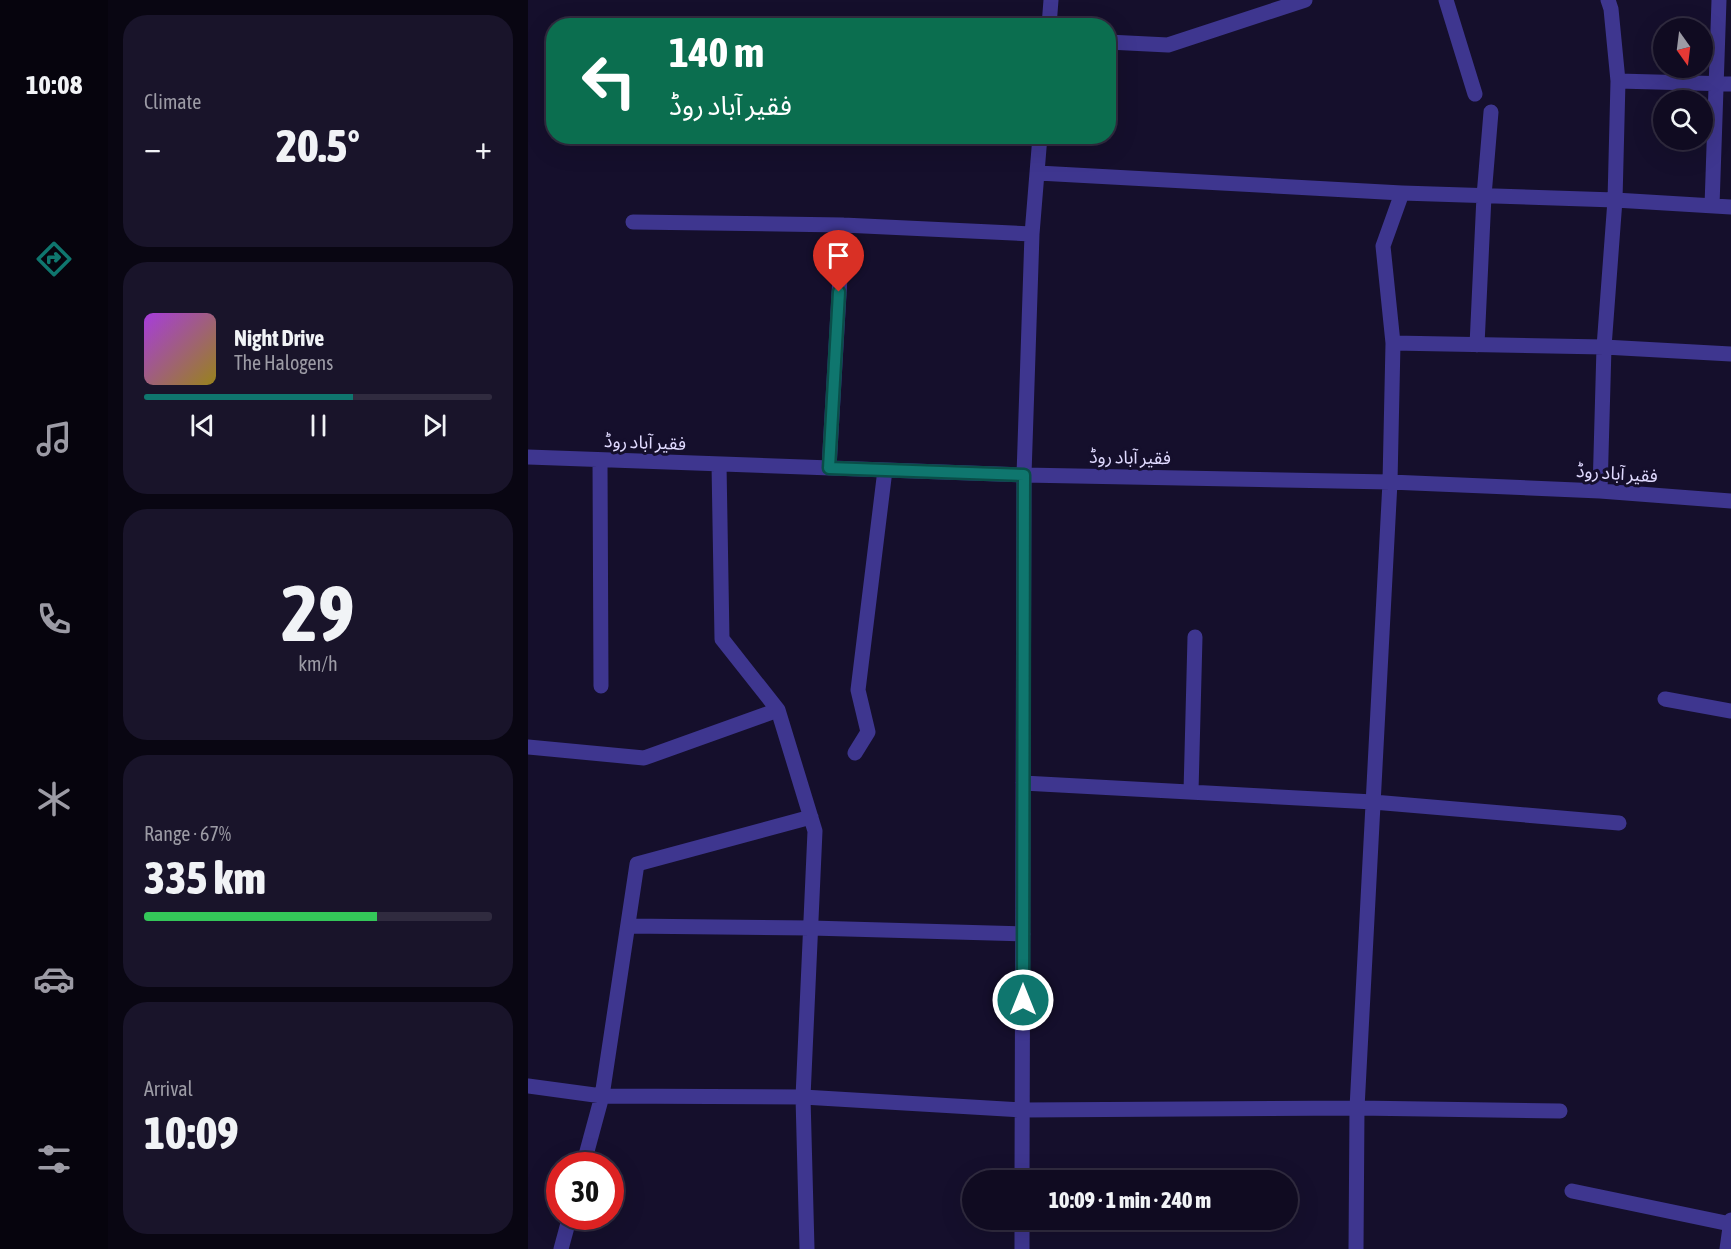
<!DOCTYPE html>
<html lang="en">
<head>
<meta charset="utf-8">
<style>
  body { margin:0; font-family:"Asap Condensed","Noto Sans Arabic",sans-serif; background:#19142a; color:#f1f3f6; height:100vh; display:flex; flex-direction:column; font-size:22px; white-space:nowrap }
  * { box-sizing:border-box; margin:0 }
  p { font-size:20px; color:#9c9ba5 }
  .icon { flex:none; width:33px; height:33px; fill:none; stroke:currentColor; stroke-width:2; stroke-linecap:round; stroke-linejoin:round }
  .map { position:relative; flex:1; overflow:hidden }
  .side { display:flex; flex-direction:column; gap:15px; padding:15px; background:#090612; width:420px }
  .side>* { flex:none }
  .banner { position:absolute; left:18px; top:18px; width:570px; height:126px; border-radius:24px; box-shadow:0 6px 24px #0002,0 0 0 2px #302b3f; background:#0b6e4f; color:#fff; overflow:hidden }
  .needle { width:39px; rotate:166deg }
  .buttons { position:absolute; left:1125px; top:18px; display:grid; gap:12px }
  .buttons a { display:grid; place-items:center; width:60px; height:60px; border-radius:50%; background:#100b21; box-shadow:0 6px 24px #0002,0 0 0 2px #302b3f; font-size:30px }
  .speed { position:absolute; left:18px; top:1152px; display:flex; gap:12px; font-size:30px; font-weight:700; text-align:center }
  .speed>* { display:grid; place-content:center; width:78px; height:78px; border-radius:50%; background:#100b21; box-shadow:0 6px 24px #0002,0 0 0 2px #302b3f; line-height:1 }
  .speed .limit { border:9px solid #d22; background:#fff; color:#111 }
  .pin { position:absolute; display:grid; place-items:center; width:51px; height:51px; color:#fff; margin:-62px -26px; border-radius:50% 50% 50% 0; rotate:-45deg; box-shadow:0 0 6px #0007 }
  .pin .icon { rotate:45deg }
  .me { position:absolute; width:66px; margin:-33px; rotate:0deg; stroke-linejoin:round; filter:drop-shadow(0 0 4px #0008) }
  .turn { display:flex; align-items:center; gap:21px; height:126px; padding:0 24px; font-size:27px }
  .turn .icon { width:78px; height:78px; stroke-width:2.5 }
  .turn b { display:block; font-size:42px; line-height:51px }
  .big { font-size:45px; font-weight:800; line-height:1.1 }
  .side .widget { flex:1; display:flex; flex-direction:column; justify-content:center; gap:9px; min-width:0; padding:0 21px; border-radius:24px; background:#19142a }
  .side .dial { align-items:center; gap:0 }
  .dial b { font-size:78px; line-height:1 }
  .song { display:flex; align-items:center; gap:18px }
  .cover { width:72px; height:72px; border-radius:9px; background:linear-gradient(135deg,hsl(280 70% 55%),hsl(50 70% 35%)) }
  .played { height:6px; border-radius:3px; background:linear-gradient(90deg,#0f766e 60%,#302b3f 60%) }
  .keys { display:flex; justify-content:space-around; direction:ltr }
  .heat { display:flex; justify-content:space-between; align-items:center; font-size:33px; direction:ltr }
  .charge { height:9px; border-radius:4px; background:linear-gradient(90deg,#34c759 67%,#302b3f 0) }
  .trip { position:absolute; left:434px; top:1170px; width:336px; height:60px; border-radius:30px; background:#100b21; box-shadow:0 6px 24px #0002,0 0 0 2px #302b3f; font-weight:800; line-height:60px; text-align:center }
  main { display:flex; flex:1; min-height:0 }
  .dock { display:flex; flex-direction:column; width:108px; justify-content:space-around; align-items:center; background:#06040d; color:#9c9ba5 }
  .dock .icon { width:42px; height:42px }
  .dock .on { color:#0f766e }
  .dock b { font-size:27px; color:#f1f3f6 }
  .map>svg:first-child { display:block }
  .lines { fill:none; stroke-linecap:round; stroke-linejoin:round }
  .minor { stroke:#3e368f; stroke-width:15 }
  .route-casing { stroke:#0a4d48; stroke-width:15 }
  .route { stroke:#0f766e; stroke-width:10 }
  .labels { text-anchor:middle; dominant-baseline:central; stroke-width:6; stroke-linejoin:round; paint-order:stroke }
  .street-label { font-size:18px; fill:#e0daff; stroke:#150f2c }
</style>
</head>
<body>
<main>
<nav class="dock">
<b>10:08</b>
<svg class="icon on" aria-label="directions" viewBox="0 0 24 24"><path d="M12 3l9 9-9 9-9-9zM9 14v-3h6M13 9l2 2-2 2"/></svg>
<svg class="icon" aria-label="music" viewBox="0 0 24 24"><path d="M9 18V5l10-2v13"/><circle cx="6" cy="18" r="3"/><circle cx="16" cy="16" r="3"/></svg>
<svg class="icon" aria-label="phone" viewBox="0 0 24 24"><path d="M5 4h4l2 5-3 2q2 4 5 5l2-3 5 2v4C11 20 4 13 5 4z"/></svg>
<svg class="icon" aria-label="climate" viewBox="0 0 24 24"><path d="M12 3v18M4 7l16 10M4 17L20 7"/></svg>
<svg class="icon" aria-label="car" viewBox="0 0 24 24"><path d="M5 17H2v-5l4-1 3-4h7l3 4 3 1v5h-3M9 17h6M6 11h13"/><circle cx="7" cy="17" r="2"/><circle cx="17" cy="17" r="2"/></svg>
<svg class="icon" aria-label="filters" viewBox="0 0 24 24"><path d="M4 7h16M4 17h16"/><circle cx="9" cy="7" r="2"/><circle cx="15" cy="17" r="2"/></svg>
</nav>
<section class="side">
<div class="widget"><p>Climate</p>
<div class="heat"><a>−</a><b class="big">20.5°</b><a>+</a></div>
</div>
<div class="widget">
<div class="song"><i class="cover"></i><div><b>Night Drive</b><p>The Halogens</p></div></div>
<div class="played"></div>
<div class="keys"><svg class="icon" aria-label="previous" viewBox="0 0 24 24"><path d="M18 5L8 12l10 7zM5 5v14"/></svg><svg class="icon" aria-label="pause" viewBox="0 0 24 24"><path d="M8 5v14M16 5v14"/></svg><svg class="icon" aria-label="next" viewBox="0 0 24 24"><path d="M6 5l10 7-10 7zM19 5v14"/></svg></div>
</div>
<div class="widget dial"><b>29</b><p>km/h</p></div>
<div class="widget"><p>Range · 67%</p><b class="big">335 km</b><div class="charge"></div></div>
<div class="widget"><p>Arrival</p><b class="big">10:09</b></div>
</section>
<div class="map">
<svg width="1203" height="1249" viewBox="0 0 1203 1249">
  <rect width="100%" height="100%" fill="#150f2c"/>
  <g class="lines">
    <!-- minor -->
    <path class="minor" d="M918 0 947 94
      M521 26 523 0
      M580 42 640 45 777 0
      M1090 81 1203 84
      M510 173 874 193 1087 200 1203 207
      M1184 206 1191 0
      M105 222 315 225 504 234
      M865 343 1076 347 1203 354
      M949 345 956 196 963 112
      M0 457 496 475 862 482 1072 491 1203 501
      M72 460 73 686
      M191 464 194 639 250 710 287 831 275 1097 279 1249
      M301 468 315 225
      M1072 491 1076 347 1087 200 1090 81 1083 9 1080 0
      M1137 699 1203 711
      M0 747 116 758 250 710
      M327 753 340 732 330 690 357 470
      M495 783 845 802 1091 823
      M663 792 667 637
      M100 926 283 928 495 934
      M0 1086 74 1096 275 1097 495 1110 829 1108 1032 1111
      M55 1166 74 1096 109 864 283 817
      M494 1180 496 475 504 234 512 136
      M1044 1191 1202 1224
      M33 1249 42 1216
      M494 1249V1220
      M828 1249 829 1108 862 482 865 343 855 246 874 193
      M1199 1249 1203 1220"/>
  </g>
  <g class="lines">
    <!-- route casing -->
    <g class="route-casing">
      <path id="route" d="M311 292 301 468 496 475 495 1000"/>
    </g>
    <!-- route -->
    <use href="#route" class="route"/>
  </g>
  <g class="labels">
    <!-- street labels -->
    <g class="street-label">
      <text transform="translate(117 442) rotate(2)">فقیر آباد روڈ</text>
      <text transform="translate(602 457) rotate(1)">فقیر آباد روڈ</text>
      <text transform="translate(1089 473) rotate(4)">فقیر آباد روڈ</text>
    </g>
  </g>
</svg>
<div class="buttons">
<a><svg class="needle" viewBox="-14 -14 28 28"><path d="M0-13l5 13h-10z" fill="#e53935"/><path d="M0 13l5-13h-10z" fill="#9c9ba5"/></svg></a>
<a><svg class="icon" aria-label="search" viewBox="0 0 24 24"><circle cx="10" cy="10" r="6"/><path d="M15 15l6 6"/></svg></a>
</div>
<div class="speed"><div class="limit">30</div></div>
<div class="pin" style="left:311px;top:292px;background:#d93025"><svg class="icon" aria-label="arrive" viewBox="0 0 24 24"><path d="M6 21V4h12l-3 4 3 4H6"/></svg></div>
<svg class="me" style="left:495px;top:1000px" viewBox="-20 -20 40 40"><circle r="17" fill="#0f766e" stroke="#fff" stroke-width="3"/><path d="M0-11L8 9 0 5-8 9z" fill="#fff"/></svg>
<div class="trip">10:09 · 1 min · 240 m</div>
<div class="banner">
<div class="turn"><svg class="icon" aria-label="left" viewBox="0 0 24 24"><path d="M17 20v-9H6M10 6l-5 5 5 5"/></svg><div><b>140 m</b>فقیر آباد روڈ</div></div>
</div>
</div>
</main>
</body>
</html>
